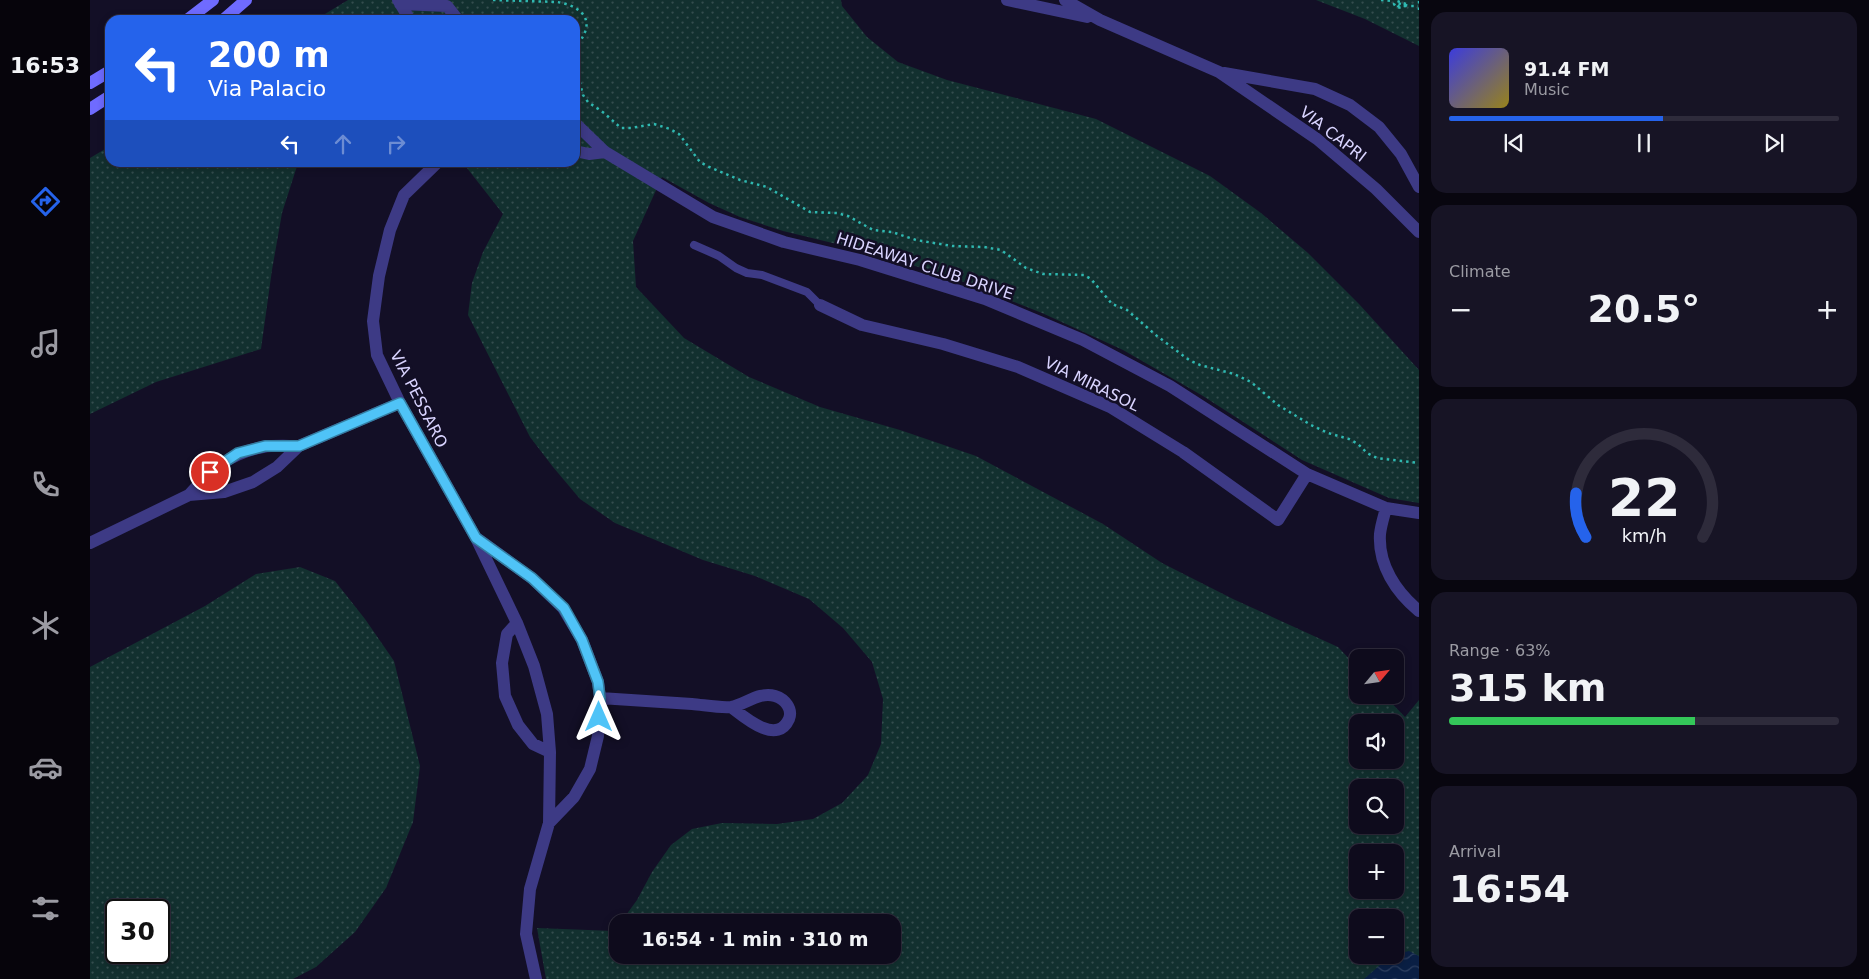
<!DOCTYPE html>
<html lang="en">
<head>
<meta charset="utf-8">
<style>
  body { margin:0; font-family:"DejaVu Sans",sans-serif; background:#171425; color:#f1f3f6; height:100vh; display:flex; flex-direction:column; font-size:19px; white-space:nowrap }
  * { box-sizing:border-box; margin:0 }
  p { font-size:16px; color:#9b9ba3 }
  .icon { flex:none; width:28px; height:28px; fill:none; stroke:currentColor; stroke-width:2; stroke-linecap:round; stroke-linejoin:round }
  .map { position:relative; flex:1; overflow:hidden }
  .side { display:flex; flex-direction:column; gap:12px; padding:12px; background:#08060f; width:450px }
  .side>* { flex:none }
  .top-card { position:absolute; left:15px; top:15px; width:475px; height:152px; border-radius:15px; box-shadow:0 2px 8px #0003,0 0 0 1px #2e2b3b; background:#2563eb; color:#fff; overflow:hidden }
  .needle { width:32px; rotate:61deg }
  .controls { position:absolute; left:1259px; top:649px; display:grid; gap:10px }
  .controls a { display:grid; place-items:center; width:55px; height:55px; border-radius:10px; background:#0e0b1c; box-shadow:0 2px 8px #0003,0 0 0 1px #2e2b3b; font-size:25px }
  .speed { position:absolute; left:15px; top:899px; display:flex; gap:10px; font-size:25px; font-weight:700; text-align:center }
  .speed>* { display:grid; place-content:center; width:65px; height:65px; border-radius:50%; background:#0e0b1c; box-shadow:0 2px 8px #0003,0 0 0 1px #2e2b3b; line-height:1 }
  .speed .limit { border:2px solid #111; border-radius:8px; background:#fff; color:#111 }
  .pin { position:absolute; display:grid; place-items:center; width:42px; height:42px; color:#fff; margin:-21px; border:2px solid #fff; border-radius:50%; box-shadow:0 1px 5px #0007 }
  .me { position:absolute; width:55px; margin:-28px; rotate:0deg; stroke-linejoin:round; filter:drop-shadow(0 0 4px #0008) }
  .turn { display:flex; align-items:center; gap:18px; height:105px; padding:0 20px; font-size:22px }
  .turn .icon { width:65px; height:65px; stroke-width:2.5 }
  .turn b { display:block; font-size:35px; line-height:42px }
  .lanes { display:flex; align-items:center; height:48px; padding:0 20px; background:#0003; justify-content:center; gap:25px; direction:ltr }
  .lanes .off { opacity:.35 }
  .big { font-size:38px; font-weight:800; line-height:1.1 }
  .side .widget { flex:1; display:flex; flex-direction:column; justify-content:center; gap:8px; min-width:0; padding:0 18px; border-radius:15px; background:#171425 }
  .side .dial { align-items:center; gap:0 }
  .dial svg { height:130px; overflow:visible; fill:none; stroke:#2e2b3b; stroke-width:7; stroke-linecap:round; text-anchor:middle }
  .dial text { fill:#f1f3f6; stroke:none }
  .song { display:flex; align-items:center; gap:15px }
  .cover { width:60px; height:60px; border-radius:8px; background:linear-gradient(135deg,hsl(240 70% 55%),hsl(50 70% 35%)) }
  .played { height:5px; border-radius:2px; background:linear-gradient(90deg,#2563eb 55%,#2e2b3b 55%) }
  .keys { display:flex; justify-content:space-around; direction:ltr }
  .heat { display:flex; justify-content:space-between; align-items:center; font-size:28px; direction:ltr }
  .charge { height:8px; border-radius:4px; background:linear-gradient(90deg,#34c759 63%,#2e2b3b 0) }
  .trip { position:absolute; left:519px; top:914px; width:292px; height:50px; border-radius:15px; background:#0e0b1c; box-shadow:0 2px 8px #0003,0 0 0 1px #2e2b3b; font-weight:800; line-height:50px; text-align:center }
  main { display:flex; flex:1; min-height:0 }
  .tabs { display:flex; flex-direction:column; width:90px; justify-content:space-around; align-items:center; background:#06040b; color:#9b9ba3 }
  .tabs .icon { width:35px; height:35px }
  .tabs .selected { color:#2563eb }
  .tabs b { font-size:22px; color:#f1f3f6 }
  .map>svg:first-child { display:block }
  .grass { fill:url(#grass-dots); fill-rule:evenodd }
  .water { fill:url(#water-waves) }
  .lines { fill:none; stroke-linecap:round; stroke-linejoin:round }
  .path { stroke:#2fb8b0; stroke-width:2.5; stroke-dasharray:2.5 4; stroke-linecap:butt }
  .service { stroke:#3d3a85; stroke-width:8 }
  .minor { stroke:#3d3a85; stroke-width:12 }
  .secondary { stroke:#6f6bff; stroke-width:12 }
  .route-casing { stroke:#337fa1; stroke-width:12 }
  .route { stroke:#4fc3f7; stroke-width:9 }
  .labels { text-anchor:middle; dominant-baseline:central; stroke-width:5; stroke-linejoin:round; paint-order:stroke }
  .street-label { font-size:16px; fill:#d9d4ff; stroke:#130f26 }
</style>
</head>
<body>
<main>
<nav class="tabs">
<b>16:53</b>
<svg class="icon selected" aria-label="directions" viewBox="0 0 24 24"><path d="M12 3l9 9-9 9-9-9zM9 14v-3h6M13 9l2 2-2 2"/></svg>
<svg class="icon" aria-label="music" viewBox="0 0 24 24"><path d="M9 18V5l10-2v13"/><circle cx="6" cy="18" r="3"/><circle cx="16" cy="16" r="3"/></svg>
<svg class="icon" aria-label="phone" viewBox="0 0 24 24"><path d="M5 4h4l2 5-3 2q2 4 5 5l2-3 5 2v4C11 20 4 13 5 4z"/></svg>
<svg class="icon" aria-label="climate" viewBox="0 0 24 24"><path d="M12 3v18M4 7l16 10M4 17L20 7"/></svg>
<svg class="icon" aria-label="car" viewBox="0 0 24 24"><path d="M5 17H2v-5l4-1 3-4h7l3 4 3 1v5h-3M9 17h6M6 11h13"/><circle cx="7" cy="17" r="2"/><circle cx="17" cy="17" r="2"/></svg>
<svg class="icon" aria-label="filters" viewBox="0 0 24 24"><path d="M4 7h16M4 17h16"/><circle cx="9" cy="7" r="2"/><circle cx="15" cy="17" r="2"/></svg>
</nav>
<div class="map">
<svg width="1329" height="979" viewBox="0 0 1329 979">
  <defs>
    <pattern id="grass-dots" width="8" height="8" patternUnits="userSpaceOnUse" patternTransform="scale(1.25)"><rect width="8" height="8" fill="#12302f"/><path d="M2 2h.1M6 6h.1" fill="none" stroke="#344d4e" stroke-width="1.8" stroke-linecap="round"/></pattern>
    <pattern id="water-waves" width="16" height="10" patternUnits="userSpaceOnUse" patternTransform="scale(1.25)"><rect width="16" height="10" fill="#0a1f44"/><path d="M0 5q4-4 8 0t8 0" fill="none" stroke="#2d3f60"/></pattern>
  </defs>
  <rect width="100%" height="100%" fill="#130f26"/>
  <!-- grass -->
  <path class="grass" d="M258 0H751L752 6 777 37 808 62 857 80 1006 119 1120 176 1171 213 1218 253 1269 304 1329 370V503L1299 498 1212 460 1113 396 1033 350 952 313 856 275 759 247 693 231 650 217 619 203 572 177 543 241 546 287 594 338 659 377 730 407 810 430 886 456 1013 524 1072 563 1143 599 1248 647 1267 667 1268 695H1294L1315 717 1329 700V979H456L447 928 524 931 527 927 528 955H802V922H531L547 900 562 872 581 845 602 829 632 823 687 824 723 819 752 803 778 775 791 744 793 699 782 662 753 628 719 599 665 576 613 560 525 523 490 499 463 467 440 437 378 315 382 283 393 252 413 214 373 163 485 162V20H225ZM1268 722H1305V760H1268ZM1268 788H1305V825H1268ZM1268 852H1305V890H1268ZM1268 918H1305V955H1268Z
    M1226 0H1329V46L1275 19Z
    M20 146V162L208 163 192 213 182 270 171 349 66 382 0 414V158Z
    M210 567 245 581 275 619 304 661 330 766 323 822 296 888 265 932 226 967 203 979H0V667L115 606 166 574ZM26 910H69V952H26Z"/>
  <!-- water -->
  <path class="water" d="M1319 951 1329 956V979H1274C1291 965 1297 956 1319 951Z"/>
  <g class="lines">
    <!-- path -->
    <path class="path" d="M403 0 467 2C481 4 500 12 496 29 494 37 488 43 485 51
      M1291 0 1304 1
      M1329 1V10
      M1316 4 1307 1 1304 4 1306 7 1313 8 1315 6H1308L1307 3 1319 6H1328
      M485 63 493 95 498 102 514 113 531 128H541L564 124 580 129 589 134 610 162 617 166 650 180 677 187 720 212 747 213 758 216 783 230 802 232 826 240 862 246 894 247 911 250 936 268 953 274 994 275 1001 279 1022 304 1037 310 1067 336 1099 360 1110 365 1144 374 1161 382 1188 405 1221 425 1238 433 1259 439 1268 444 1277 453 1287 458 1329 463"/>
    <!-- service -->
    <path class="service" d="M604 245 629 256 646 268 657 273 672 275 717 292 730 305"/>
    <!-- minor -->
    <path class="minor" d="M308 0 320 20
      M917 0 997 17
      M975 0 1010 20 1129 72 1227 139 1286 189 1329 232
      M310 4 357 6 368 20
      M1134 73 1225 89 1260 105 1289 127 1311 154 1329 187
      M485 123 515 152 623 217 694 242 770 260 895 299 993 340 1080 386 1217 474 1296 508 1329 513
      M485 151 499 154 515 152
      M348 162 314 195 300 230 289 276 283 321 287 355 310 403 386 538 427 623 444 666 457 714 460 752 459 823 440 889 436 934 446 979
      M730 305 772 325 853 344 928 367 1020 407 1093 452 1188 520 1217 474
      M99 495C121 470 139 453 173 447 184 445 197 446 209 446
      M1296 508C1294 516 1291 525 1290 534 1288 565 1306 592 1329 611
      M388 539 443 579 473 608 492 640 508 682 510 698 508 736 500 769 484 797 459 823
      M0 543 99 495 134 492 163 482 187 467 209 446 310 403
      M427 623 417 634 412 663 415 696 428 725 443 744 460 752
      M510 698C541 700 571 702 602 704 614 705 629 708 641 707 655 705 669 691 685 696 695 699 703 709 699 719 687 746 654 717 641 707"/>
    <!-- secondary -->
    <path class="secondary" d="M97 20 123 0
      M133 20 156 0
      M0 83 20 71
      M0 109 20 96"/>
  </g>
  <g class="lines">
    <!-- route casing -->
    <g class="route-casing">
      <path id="route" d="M120 472 148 453 175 446H209L310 403 386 538 442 578 474 608 492 640 508 682 510 698 509 717"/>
    </g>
    <!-- route -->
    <use href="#route" class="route"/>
  </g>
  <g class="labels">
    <!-- street labels -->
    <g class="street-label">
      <text transform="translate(1243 134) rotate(38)">VIA CAPRI</text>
      <text transform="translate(835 266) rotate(18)">HIDEAWAY CLUB DRIVE</text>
      <text transform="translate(1002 384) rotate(26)">VIA MIRASOL</text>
      <text transform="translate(329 399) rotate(63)">VIA PESSARO</text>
    </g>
  </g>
</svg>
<div class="controls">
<a><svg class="needle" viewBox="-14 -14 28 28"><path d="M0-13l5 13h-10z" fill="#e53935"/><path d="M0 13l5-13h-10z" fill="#9b9ba3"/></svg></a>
<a><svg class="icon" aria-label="sound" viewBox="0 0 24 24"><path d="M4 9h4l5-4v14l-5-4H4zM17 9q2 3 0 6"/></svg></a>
<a><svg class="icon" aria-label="search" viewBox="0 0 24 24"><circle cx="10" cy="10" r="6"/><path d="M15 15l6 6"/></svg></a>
<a>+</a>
<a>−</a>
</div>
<div class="speed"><div class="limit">30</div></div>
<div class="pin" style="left:120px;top:472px;background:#d93025"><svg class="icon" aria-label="arrive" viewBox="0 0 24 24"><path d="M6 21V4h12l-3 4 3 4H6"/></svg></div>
<svg class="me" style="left:509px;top:717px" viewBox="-20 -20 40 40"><path d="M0-17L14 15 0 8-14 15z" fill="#4fc3f7" stroke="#fff" stroke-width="4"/></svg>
<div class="trip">16:54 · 1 min · 310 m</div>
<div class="top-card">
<div class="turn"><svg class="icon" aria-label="left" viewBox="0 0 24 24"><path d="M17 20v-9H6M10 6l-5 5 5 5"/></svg><div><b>200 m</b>Via Palacio</div></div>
<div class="lanes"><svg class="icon" aria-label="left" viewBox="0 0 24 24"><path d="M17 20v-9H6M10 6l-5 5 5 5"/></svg><svg class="icon off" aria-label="ahead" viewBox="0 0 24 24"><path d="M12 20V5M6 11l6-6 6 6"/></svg><svg class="icon off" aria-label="right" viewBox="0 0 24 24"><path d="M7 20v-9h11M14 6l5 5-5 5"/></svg></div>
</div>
</div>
<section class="side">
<div class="widget">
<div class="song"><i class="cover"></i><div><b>91.4 FM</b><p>Music</p></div></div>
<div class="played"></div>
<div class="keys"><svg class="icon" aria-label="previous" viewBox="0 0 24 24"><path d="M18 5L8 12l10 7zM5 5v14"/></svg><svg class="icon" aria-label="pause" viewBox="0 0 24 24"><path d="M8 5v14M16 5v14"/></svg><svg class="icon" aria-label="next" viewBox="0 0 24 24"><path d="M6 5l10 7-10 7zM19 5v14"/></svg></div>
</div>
<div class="widget"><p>Climate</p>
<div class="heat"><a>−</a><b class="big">20.5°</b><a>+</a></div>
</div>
<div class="widget dial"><svg viewBox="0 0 100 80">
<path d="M14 69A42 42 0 1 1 86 69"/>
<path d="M14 69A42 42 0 0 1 8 42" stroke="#2563eb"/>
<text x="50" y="56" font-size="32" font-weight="700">22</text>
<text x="50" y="72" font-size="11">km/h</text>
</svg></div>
<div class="widget"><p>Range · 63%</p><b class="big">315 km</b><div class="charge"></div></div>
<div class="widget"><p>Arrival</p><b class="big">16:54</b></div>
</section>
</main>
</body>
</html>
